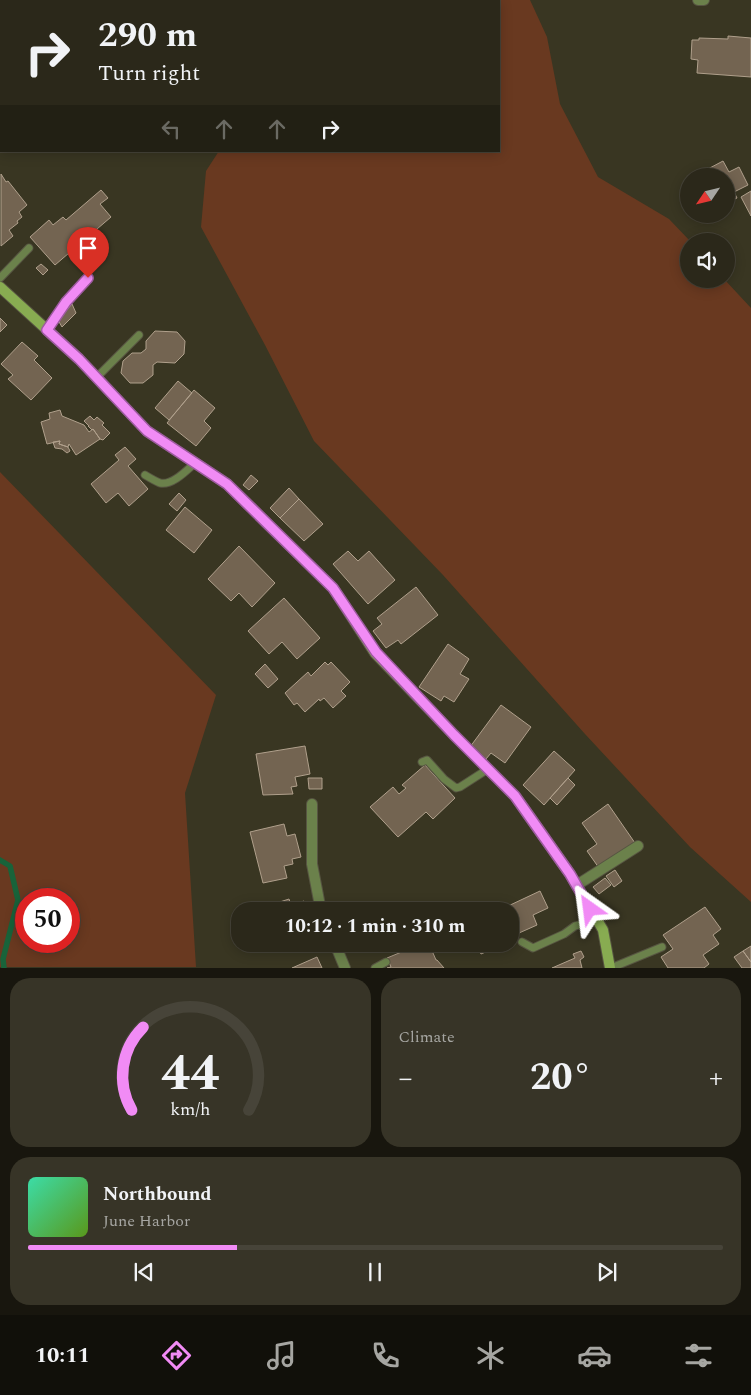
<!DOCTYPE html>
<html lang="en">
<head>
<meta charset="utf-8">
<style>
  body { margin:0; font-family:Spectral,serif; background:#373427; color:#f1f3f6; height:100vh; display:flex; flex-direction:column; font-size:19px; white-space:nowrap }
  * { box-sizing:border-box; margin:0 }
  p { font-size:16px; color:#a6a6a2 }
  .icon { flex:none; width:28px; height:28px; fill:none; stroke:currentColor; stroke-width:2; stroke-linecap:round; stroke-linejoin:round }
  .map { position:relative; height:968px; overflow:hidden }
  .side { display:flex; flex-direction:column; gap:10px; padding:10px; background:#18160e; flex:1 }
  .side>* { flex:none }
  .banner { position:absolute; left:0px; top:0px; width:500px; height:152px; box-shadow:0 2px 12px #0003,0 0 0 1px #474439; background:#2b281a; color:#f1f3f6; overflow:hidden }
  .needle { width:32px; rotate:235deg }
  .tools { position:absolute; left:680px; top:168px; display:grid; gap:10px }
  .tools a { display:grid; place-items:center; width:55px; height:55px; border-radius:50%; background:#2b281a; box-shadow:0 2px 12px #0003,0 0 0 1px #474439; font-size:25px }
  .speed { position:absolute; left:15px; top:888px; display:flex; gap:10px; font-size:25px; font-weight:700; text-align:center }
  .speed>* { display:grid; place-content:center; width:65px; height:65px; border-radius:50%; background:#2b281a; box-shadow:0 2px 12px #0003,0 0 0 1px #474439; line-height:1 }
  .speed .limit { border:8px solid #d22; background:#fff; color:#111 }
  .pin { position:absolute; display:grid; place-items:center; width:42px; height:42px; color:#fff; margin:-51px -21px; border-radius:50% 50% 50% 0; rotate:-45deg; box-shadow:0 0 5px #0007 }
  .pin .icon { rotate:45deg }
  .me { position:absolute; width:55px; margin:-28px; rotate:329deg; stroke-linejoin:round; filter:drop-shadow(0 0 4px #0008) }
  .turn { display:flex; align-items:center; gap:18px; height:105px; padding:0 15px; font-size:22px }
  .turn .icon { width:65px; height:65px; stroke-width:2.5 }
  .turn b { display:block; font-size:35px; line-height:42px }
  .lanes { display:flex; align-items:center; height:48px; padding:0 15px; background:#0003; justify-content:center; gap:25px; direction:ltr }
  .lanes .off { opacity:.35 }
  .big { font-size:38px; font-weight:700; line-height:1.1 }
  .side .widget { flex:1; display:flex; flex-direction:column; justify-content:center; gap:8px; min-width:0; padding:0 18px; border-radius:20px; background:#373427 }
  .side .dial { align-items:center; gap:0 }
  .dial svg { height:130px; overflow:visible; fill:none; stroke:#474439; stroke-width:7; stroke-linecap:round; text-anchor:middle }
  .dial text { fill:#f1f3f6; stroke:none }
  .song { display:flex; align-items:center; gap:15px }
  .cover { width:60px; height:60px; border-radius:8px; background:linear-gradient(135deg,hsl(160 70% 55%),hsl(90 70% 35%)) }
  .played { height:5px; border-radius:2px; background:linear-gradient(90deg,#f18bf5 30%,#474439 30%) }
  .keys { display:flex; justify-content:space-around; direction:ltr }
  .heat { display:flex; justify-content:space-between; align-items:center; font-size:28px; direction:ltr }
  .side .tiles { flex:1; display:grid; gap:10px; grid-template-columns:1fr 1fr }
  .widget:last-child { grid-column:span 2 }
  .trip { position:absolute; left:231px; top:902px; width:288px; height:50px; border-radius:20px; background:#2b281a; box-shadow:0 2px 12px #0003,0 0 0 1px #474439; font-weight:700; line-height:50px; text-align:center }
  .dock { display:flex; height:80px; justify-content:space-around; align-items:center; background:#11100a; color:#a6a6a2 }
  .dock .icon { width:35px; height:35px }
  .dock .selected { color:#f18bf5 }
  .dock b { font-size:22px; color:#f1f3f6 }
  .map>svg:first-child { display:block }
  .green { fill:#693920; fill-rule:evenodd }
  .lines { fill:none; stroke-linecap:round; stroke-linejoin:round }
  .stream { stroke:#18633a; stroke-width:5.5 }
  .building { fill:#736451; stroke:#b0a08c }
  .service-casing { stroke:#575542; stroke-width:9 }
  .minor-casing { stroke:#575542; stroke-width:12 }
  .secondary-casing { stroke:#575542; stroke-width:12 }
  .service { stroke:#6b814b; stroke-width:7 }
  .minor { stroke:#6b814b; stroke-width:10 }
  .secondary { stroke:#88ac51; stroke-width:10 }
  .route-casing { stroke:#9d5a9f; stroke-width:12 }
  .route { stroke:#f18bf5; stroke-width:9 }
</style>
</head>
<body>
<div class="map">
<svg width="751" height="968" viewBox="0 0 751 968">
  <rect width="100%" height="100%" fill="#393622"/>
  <!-- green -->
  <path class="green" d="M294 0H443L445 1H294Z
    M470 0H530L547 37 560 104 598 177 669 219 690 241H689V279H724L751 308V902L690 847 585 734 443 575 314 441 265 345 201 227 206 171 219 151H499V1H462Z
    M0 472 216 695 185 793 196 967H0ZM26 899H69V941H26Z"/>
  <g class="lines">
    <!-- stream -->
    <path class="stream" d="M0 860 10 866 18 900 3 959 4 968"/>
  </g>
  <!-- building -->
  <path class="building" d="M728 36 751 38V77L697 73 698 60 691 59 692 40H699V38L728 39Z
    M1 95V134L0 135V96Z
    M723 161 729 172 739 167 748 185 734 192 737 198 726 203V176H709L706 170Z
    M704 169 708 176H695L694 174Z
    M1 174 6 182 8 181 27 205 19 212 22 217 17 221 18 223 9 230 13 236 1 246Z
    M101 190 108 198 100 204 111 217 55 265 30 237 49 220 53 225 63 217 66 220Z
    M751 191V216L741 197Z
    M41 264 48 270 43 275 36 268Z
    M72 304 76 313 62 327 58 320Z
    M0 318 7 325 0 332Z
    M155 331 177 332 185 341 184 354 175 363 157 362 153 365V375L143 383H130L121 373 123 361 132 353H141L146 349V341Z
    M22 342 38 356 34 360 52 378 31 400 8 379 13 375 1 364Z
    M178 381 192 393 169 420 155 408Z
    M194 390 215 408 204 421 211 428 196 446 167 423Z
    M60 410 62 416 84 425 89 432 93 429 100 439 76 455 69 444 68 447 59 444 60 441 47 444 41 422 50 419 49 413Z
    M90 416 94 420 97 417 104 423 102 425 110 433 103 440 100 439 93 429 92 430 88 426H89L84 421Z
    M60 441 59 444 68 447 70 451 67 453 62 449 55 448 53 442Z
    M125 447 136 459 128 466 148 489 129 506 118 493 106 503 91 484 119 460 115 455Z
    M251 475 258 481 249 490 243 485Z
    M289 488 299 499 280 518 270 508Z
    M179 493 186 500 177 511 169 504Z
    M299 499 323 524 304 541 280 518Z
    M185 507 212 530 194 553 166 530Z
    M239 546 275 583 252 607 239 593 231 601 208 579Z
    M348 551 358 561 369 551 395 580 368 604 333 564Z
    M416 587 438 615 401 644 398 640 386 648 373 631 382 624 377 618Z
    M284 598 320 638 297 659 282 642 269 654 248 631Z
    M448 644 469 659 460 674 469 679 454 702 444 696 441 701 419 687Z
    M325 662 328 665 331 662 350 682 341 691 346 696 333 708 324 698 320 701 319 699 305 712 297 703 294 705 285 693 308 672 311 676Z
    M265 664 278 679 268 688 255 674Z
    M501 705 531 727 505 763 491 753 486 759 470 747Z
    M305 746 310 774 295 777 297 786 291 787 293 794 263 795 256 754Z
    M554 751 575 770 544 805 523 785Z
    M425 765 455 798 433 819 426 812 398 837 370 807 393 787 399 794 406 788 402 785Z
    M308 778H322V789H309Z
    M568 778 575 785 557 805 550 798Z
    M608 804 635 843 599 868 587 851 597 844 582 823Z
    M284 824 287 836 295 834 301 857 292 859 293 864 284 866 287 878 263 883 250 832Z
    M615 870 622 881 614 887 606 876Z
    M605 878 611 885 599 894 593 887Z
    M540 891 548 908 533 915 537 925 510 937V911H507L506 907Z
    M289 899 291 905 304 901 307 911H262L261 908Z
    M705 907 721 929 713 935 719 944 703 955 709 964 704 968H668L661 957 673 949 663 935Z
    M277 944H290L291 947 280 951Z
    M421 944H429L436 960H437L444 968H387L391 967 387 958Z
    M476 944H501L502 945 481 954Z
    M751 946V962L743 951Z
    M581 951 584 957 580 960 582 968H552L575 958 573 954Z
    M743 951 751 962V968H742L734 957Z
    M317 957 322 968H292Z"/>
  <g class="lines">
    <!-- service casing -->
    <g class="service-casing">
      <path id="service" d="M0 278 29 248
        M47 330 66 302 88 278
        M96 378 139 335
        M145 475C150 478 155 481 160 483 172 486 187 470 195 463
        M422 762 427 760 444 779 456 788 460 787 488 769
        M522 942 533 948 564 934 575 926 597 920
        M375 968 386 962
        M611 968 662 947"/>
    </g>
    <!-- minor casing -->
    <g class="minor-casing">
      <path id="minor" d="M698 0H704
        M312 804V864L321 911
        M577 885 638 846
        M335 944 345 968"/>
    </g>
    <!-- secondary casing -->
    <g class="secondary-casing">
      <path id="secondary" d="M0 287 79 359 147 431 227 484 333 588 375 653 454 735 515 796 570 874 603 930 610 968"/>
    </g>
    <!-- service -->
    <use href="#service" class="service"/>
    <!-- minor -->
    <use href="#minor" class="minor"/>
    <!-- secondary -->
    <use href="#secondary" class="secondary"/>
  </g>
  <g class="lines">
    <!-- route casing -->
    <g class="route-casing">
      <path id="route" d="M88 278 66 302 47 330 79 359 147 431 227 484 333 588 376 652 454 735 515 796 570 874 590 909"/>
    </g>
    <!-- route -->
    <use href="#route" class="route"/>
  </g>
</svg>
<div class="tools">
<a><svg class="needle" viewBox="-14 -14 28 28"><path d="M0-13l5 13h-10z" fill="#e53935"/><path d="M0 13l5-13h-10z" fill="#a6a6a2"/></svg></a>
<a><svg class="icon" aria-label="sound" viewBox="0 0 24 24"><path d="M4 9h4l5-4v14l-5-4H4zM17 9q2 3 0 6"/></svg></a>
</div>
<div class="speed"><div class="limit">50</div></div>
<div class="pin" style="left:88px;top:278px;background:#d93025"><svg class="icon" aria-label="arrive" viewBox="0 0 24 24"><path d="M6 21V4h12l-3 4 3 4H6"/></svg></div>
<svg class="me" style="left:590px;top:909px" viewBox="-20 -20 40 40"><path d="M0-17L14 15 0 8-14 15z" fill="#f18bf5" stroke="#fff" stroke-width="4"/></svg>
<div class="trip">10:12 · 1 min · 310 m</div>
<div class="banner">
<div class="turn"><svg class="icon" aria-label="right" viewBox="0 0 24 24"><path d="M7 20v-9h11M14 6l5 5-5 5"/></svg><div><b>290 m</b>Turn right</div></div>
<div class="lanes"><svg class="icon off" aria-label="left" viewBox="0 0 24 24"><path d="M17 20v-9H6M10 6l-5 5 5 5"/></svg><svg class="icon off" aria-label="ahead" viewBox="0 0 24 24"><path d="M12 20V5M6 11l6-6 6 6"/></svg><svg class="icon off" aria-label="ahead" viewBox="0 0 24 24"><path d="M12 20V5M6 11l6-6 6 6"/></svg><svg class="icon" aria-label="right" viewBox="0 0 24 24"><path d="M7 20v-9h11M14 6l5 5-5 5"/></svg></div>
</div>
</div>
<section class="side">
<div class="tiles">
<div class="widget dial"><svg viewBox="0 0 100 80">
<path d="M14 69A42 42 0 1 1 86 69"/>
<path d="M14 69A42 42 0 0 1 21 18" stroke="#f18bf5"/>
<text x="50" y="56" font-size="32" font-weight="700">44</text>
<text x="50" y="72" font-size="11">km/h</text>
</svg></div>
<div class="widget"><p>Climate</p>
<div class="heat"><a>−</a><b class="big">20°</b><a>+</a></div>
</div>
<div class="widget">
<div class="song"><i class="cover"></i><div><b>Northbound</b><p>June Harbor</p></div></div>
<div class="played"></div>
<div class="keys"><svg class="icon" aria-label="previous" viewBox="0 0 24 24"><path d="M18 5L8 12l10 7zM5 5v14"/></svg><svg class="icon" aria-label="pause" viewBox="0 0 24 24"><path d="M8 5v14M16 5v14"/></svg><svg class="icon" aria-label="next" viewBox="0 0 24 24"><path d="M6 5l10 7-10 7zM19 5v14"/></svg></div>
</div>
</div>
</section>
<nav class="dock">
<b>10:11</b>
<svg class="icon selected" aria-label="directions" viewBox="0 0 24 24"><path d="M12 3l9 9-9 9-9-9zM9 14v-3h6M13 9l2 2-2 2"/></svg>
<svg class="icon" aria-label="music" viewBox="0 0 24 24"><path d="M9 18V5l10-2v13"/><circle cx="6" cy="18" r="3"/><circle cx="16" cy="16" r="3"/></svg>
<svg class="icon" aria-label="phone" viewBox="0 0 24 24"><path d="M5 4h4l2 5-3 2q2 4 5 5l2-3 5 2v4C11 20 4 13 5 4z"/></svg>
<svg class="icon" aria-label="climate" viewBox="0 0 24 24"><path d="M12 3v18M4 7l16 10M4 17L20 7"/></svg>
<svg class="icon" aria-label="car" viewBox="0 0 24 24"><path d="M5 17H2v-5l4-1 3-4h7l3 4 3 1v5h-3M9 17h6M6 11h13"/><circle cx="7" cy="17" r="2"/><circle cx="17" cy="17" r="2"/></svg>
<svg class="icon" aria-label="filters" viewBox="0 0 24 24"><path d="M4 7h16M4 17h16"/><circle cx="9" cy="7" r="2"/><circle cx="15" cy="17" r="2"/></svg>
</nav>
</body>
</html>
